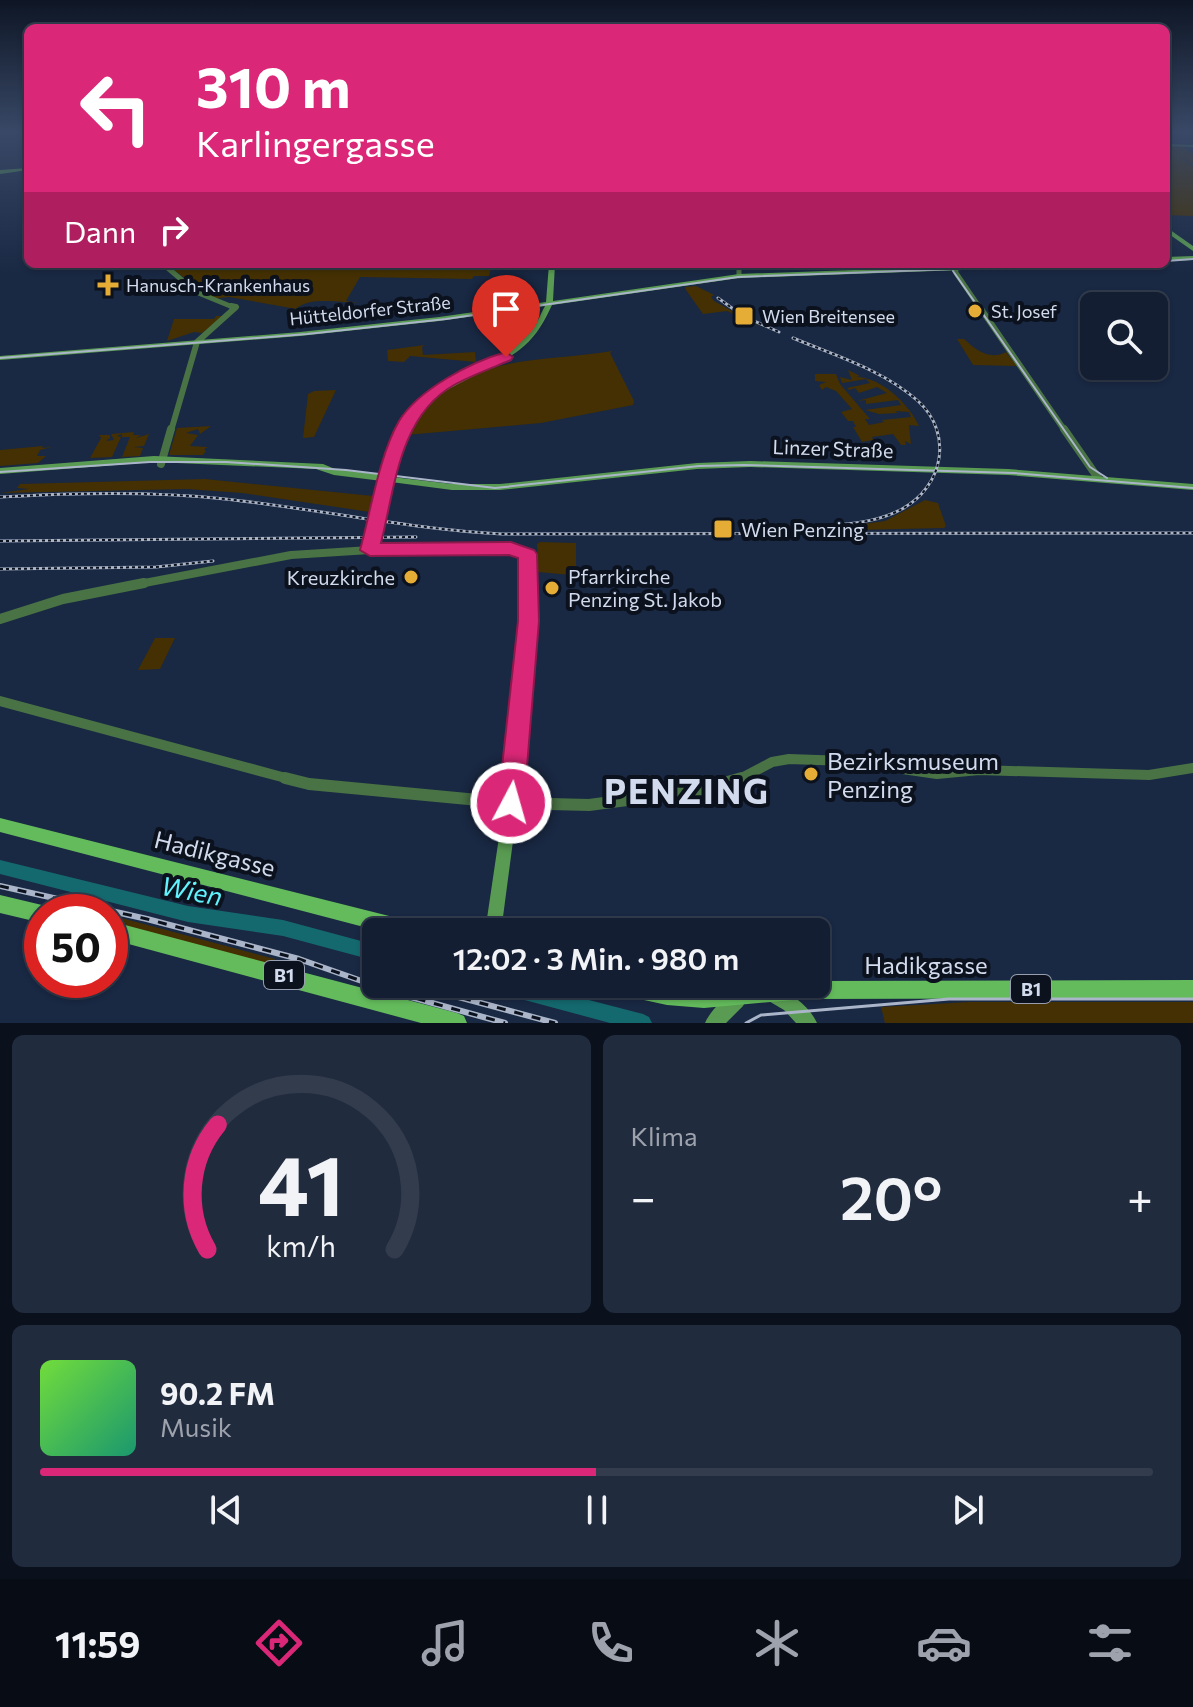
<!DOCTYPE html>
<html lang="de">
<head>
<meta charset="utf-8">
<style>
  body { margin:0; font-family:Commissioner,sans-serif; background:#202b3e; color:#f1f3f6; height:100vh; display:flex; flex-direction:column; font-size:30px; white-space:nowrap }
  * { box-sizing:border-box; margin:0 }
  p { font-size:26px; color:#9da2ac }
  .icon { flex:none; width:44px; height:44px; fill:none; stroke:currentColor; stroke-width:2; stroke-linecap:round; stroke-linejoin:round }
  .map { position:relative; height:1023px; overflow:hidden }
  .panel { display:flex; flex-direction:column; gap:12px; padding:12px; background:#0a101c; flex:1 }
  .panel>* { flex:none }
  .guide { position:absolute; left:24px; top:24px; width:1146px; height:244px; border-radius:12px; box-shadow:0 2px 6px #0004,0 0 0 2px #323c4d; background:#db2777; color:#fff; overflow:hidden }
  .tools { position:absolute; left:1080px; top:292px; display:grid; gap:16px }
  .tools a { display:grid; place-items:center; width:88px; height:88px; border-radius:12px; background:#131e32; box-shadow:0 2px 6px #0004,0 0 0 2px #323c4d; font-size:40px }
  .speed { position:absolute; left:24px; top:894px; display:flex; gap:16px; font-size:40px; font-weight:700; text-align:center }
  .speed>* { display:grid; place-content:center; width:104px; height:104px; border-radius:50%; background:#131e32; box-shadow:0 2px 6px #0004,0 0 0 2px #323c4d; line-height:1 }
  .speed .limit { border:12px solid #d22; background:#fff; color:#111 }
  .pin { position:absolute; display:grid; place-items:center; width:68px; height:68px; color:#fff; margin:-82px -34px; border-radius:50% 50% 50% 0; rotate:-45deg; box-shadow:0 0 8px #0007 }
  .pin .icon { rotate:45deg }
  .me { position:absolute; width:88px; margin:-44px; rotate:6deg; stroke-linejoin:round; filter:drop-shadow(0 0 6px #0008) }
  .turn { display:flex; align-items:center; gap:28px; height:168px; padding:0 40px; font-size:36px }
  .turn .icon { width:104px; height:104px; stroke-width:2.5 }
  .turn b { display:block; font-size:56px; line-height:68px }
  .then { display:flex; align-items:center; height:76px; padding:0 40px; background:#0003; gap:16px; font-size:30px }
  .big { font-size:60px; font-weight:600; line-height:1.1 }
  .panel .widget { flex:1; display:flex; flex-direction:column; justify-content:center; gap:12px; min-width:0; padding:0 28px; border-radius:12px; background:#202b3e }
  .panel .dial { align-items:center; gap:0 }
  .dial svg { height:208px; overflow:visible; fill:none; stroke:#323c4d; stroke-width:7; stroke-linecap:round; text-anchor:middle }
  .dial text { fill:#f1f3f6; stroke:none }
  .song { display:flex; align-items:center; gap:24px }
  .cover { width:96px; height:96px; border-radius:12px; background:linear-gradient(135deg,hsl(100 70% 55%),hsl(160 70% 35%)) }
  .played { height:8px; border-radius:4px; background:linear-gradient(90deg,#db2777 50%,#323c4d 50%) }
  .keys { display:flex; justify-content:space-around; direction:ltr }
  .heat { display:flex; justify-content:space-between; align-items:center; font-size:44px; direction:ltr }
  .panel .tiles { flex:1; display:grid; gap:12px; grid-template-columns:1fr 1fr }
  .widget:last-child { grid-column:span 2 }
  .trip { position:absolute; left:362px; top:918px; width:468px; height:80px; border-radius:12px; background:#131e32; box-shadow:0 2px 6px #0004,0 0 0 2px #323c4d; font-weight:600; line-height:80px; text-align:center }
  .menu { display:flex; height:128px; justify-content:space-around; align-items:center; background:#080c14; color:#9da2ac }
  .menu .icon { width:56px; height:56px }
  .menu .on { color:#db2777 }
  .menu b { font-size:36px; color:#f1f3f6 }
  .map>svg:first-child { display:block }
  .green { fill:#443002 }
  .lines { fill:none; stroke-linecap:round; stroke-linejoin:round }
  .river { fill:#14696e; fill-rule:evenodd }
  .tertiary-far4 { stroke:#497245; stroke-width:5 }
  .tertiary-far3 { stroke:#497245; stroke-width:6 }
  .tertiary-far2 { stroke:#497245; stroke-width:8 }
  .tertiary-far1 { stroke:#497245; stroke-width:10 }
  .tertiary { stroke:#497245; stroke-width:12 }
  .secondary { fill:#599b52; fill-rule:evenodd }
  .primary { fill:#63bb5b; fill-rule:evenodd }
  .tram-far1 { stroke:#aab5c9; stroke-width:2 }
  .tram { stroke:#aab5c9; stroke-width:3 }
  .rail-far1-casing { stroke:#aab5c9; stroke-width:3 }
  .rail-casing { stroke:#aab5c9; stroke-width:6 }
  .rail-far1 { stroke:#0b111d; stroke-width:2; stroke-dasharray:3; stroke-linecap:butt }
  .rail { stroke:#0b111d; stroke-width:3; stroke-dasharray:9; stroke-linecap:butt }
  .secondary-bridge { stroke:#599b52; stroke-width:10 }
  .route { fill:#db2777; stroke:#8e194d; stroke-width:2 }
  .poi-dot { fill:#e5ad35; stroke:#0b111d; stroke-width:3 }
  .labels { text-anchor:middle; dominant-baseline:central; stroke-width:8; stroke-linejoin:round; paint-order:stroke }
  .far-poi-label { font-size:18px; fill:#d1dbed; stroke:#0b111d; text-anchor:start }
  .far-street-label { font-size:18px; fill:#d1dbed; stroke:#0b111d }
  .shield { fill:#0b111d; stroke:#969eaf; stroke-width:2 }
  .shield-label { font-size:18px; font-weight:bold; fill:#d1dbed }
  .street-label { font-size:20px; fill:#d1dbed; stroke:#0b111d }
  .poi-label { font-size:20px; fill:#d1dbed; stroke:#0b111d; text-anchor:start }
  .near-poi-label { font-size:24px; fill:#d1dbed; stroke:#0b111d; text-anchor:start }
  .near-street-label { font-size:24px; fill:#d1dbed; stroke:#0b111d }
  .near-water-label { font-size:26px; font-style:italic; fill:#61f4fe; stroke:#0b111d }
  .near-district-label { font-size:34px; font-weight:bold; letter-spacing:2px; fill:#d1dbed; stroke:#0b111d }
</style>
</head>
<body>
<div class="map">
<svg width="1193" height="1023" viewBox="0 0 1193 1023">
  <rect width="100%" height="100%" fill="#192843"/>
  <!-- green -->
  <path class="green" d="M1166 146H1183L1193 154V164L1180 157 1193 166V216L1166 215Z
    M166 264H492L489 276H474L472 279 360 277 346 301 359 303C341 303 310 296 296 309L229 297 212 299Z
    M696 286 714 295 711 297 714 301 763 328 727 311 703 314 686 290 685 287Z
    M216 316H224L202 333 194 332 167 341 174 319H214Z
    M957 339H964C975 349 989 361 1006 352L1017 366 973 365Z
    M425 345 422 347 423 355 475 352 476 362 410 356 404 362 388 361 387 350Z
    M612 351 610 353 634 401 633 405 541 423 406 435C456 350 536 364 612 351Z
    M848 370 860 376 856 377C881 377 909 404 919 426L909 425 911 444 905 441 906 445H901L893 434 872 437 873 440 862 442 853 427H856L853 421H848L841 412 852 409 836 391 826 387 822 390 819 385 826 382 815 381V374H836L840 384 870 419H865L869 425 884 422 882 420 911 417 909 412 895 411 898 413 879 414 865 410 901 405 898 400 866 404V400L857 401 887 393 877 387 859 393 855 388 849 390 847 388 870 383 866 379 842 383 840 377 852 380Z
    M336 390 314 437 303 438 308 394 314 391Z
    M211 426 200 434 198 429 186 433 198 435 190 446 208 447 204 449 206 451 203 455H169L177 428Z
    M134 432 133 435H141L136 438 149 434 144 446 134 447 143 448 140 456 122 457 130 437H122V434L117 436 121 437 112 457 90 458 101 438 99 435H110V438L106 441 114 440 111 434Z
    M43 446 42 448 52 447 40 450 37 456H46L38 463 0 466V450Z
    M205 479 373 496 370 512 242 493 187 489 0 493 29 489 17 488 20 484Z
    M925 500 938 503 946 526 944 528 813 531 885 521Z
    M540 542 576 543V571L571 575 538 572 537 544Z
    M155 638H175L160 669 138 670Z
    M110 915 275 959 271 965 110 923Z
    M969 1002H1193V1023H885L881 1007Z"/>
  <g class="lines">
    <!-- river -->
    <path class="river" d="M0 860 188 906 283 920 376 945V961L283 936 188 922 0 874Z
      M487 984H527L643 1014 649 1017 652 1023H610L495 992 489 990Z"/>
    <!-- tertiary-far4 -->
    <path class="tertiary-far4" d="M163 264 196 292 235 308
      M739 264V276
      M955 264 956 273 980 308"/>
    <!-- tertiary-far3 -->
    <path class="tertiary-far3" d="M979 306 1065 431
      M171 431 197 342 236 307 231 306"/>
    <!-- tertiary-far2 -->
    <path class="tertiary-far2" d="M1064 429 1098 478
      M161 464 171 429
      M134 585 291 555 370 550"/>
    <!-- tertiary-far1 -->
    <path class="tertiary-far1" d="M0 619 63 599 144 583
      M0 701 293 780
      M738 780 772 762 789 759 847 761 937 774 979 770 1149 775 1193 768"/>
    <!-- tertiary -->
    <path class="tertiary" d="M285 778 309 784 511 803 589 805 695 791 742 778"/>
    <!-- secondary -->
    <path class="secondary" d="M1166 144 1193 145V147L1166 146Z
      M28 168V170L0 174V170Z
      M1166 227 1193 246V251L1166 232Z
      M1193 256V260L1166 261V257Z
      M549 264H555L553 301 739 274 1024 264H1081L1078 266 739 278 552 305C545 320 537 335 524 346 489 376 437 383 411 423 400 439 396 459 392 477L452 484H500L697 463 750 461 1008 469 1193 484V490L1008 475 750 467 697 469 500 490H452L391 482 384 514 379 517 374 514 382 481 334 475 316 469 154 462 0 474V468L154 456 323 464 335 469 383 475C388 455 393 434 406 417 439 374 501 370 533 328 538 322 541 313 545 306L439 321 300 336 0 360V356L300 332 439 317 546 302Z
      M371 541 375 542 376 546 511 545 532 551 533 554 534 621 518 803 501 932H485L504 803 522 621 523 556 510 552 370 554 365 550 367 542Z
      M773 985C790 993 809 1005 817 1023H796L784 1010 767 1000 764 994 767 988Z
      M737 991 743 994 746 1000 743 1006 726 1023H705C710 1011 725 996 737 991Z"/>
    <!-- primary -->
    <path class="primary" d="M0 818 417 923 423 926 426 932H383L0 832Z
      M0 895 42 905 48 908 50 912H42V923L0 913Z
      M110 921 457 1013 464 1016 467 1023H421L110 939Z
      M1193 980V998L804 999 704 1008 667 1005 612 993 605 991 603 984H655L704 990 766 984H816V981Z"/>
    <!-- tram-far1 -->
    <path class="tram-far1" d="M1182 131H1193
      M1166 261 1193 259
      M954 264 953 271 1090 467 1107 478
      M0 358 307 334 446 319 738 277 1090 264
      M0 472 150 462H226L346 470 495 488 699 466 744 465 1014 473 1193 488"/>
    <!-- tram -->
    <path class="tram" d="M746 1023 761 1015 949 999H1193"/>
    <!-- rail-far1 casing -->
    <g class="rail-far1-casing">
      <path id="rail-far1" d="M718 298 743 316 779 332
        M793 338C836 356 883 370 918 401 954 434 943 487 902 509 882 520 859 523 837 525
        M0 497C75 493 150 491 225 499 318 509 409 529 502 534L1193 533
        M0 541 416 537
        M0 569 156 567 213 561"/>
    </g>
    <!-- rail casing -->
    <g class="rail-casing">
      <path id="rail" d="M0 886 147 919 299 959 396 993 505 1023
        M410 984 555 1023"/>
    </g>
    <!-- rail-far1 -->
    <use href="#rail-far1" class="rail-far1"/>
    <!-- rail -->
    <use href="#rail" class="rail"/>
    <!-- secondary-bridge -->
    <path class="secondary-bridge" d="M371 544 379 514"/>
  </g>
  <!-- sky -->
  <linearGradient id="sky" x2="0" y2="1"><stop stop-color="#0e1625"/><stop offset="0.48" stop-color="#384866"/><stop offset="1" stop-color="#384866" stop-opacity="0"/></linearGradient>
  <rect width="1193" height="274" fill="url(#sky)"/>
  <!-- route -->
  <path class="route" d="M506 352 513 357 511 360C492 368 472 375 454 385 399 416 395 488 381 543L511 542 534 550 537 554 539 621 524 803 520 811 511 815 501 811 498 803 518 621V558L509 555 370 556 360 550C371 510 379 456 399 421 419 389 471 362 506 352Z"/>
  <!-- markers -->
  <g class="poi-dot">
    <path d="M104 273h8v8h8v8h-8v8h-8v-8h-8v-8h8z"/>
    <circle cx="975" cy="311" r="8"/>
    <rect x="734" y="306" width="20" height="20" rx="4"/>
    <rect x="713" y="519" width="20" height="20" rx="4"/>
    <circle cx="411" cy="577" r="8"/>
    <circle cx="552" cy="588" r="8"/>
    <circle cx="811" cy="774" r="8"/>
  </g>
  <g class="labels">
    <!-- far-poi labels -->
    <g class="far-poi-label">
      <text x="126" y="285">Hanusch-Krankenhaus</text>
      <text x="991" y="311">St. Josef</text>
      <text x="762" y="316">Wien Breitensee</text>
    </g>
    <!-- far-street labels -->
    <g class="far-street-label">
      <text transform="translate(370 310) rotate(-6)">Hütteldorfer Straße</text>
    </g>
    <!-- shield labels -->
    <g class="shield">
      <rect x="264" y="961" width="40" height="28" rx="6"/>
      <rect x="1011" y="975" width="40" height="28" rx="6"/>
    </g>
    <g class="shield-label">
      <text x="284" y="975">B1</text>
      <text x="1031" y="989">B1</text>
    </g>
    <!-- street labels -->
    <g class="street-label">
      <text transform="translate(833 448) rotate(2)">Linzer Straße</text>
    </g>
    <!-- poi labels -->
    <g class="poi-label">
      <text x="741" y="529">Wien Penzing</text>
      <text x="568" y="576">Pfarrkirche<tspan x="568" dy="23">Penzing St. Jakob</tspan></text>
      <text x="395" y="577" text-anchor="end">Kreuzkirche</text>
    </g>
    <!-- near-poi labels -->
    <g class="near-poi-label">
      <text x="827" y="760">Bezirksmuseum<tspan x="827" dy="28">Penzing</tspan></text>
    </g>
    <!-- near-street labels -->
    <g class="near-street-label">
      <text transform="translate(215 853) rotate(14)">Hadikgasse</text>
      <text x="926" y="964">Hadikgasse</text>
    </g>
    <!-- near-water labels -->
    <g class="near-water-label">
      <text transform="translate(192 890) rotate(11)">Wien</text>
    </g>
    <!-- near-district labels -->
    <g class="near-district-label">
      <text x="687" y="790">PENZING</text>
    </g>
  </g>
</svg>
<div class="tools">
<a><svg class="icon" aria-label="search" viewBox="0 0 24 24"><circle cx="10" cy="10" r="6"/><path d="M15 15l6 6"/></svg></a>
</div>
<div class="speed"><div class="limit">50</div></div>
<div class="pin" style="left:506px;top:357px;background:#d93025"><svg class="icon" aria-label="arrive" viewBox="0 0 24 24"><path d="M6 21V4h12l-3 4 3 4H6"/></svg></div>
<svg class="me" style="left:511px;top:803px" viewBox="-20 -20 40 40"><circle r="17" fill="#db2777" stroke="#fff" stroke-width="3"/><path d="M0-11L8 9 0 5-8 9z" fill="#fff"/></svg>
<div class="trip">12:02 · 3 Min. · 980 m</div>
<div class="guide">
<div class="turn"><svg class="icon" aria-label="left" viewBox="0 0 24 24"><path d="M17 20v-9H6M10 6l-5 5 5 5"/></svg><div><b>310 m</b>Karlingergasse</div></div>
<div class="then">Dann<svg class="icon" aria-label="right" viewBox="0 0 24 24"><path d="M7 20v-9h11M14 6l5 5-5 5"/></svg></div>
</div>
</div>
<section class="panel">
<div class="tiles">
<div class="widget dial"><svg viewBox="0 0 100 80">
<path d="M14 69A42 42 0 1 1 86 69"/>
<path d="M14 69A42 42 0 0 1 18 21" stroke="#db2777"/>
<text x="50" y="56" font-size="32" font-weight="700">41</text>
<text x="50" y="72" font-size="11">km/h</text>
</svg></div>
<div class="widget"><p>Klima</p>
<div class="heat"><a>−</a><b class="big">20°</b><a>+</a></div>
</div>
<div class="widget">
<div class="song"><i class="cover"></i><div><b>90.2 FM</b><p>Musik</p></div></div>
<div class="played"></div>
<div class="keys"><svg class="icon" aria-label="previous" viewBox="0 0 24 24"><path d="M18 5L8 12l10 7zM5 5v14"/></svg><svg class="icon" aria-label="pause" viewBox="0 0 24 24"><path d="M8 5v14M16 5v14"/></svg><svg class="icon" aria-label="next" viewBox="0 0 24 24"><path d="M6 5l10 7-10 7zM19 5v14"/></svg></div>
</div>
</div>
</section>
<nav class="menu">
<b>11:59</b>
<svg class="icon on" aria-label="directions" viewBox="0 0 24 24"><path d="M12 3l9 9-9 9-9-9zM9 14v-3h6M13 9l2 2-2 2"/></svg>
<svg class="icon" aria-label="music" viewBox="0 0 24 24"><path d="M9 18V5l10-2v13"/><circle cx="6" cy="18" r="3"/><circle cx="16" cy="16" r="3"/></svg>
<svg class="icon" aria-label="phone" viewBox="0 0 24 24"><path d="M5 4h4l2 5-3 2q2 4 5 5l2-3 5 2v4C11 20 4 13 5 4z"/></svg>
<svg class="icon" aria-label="climate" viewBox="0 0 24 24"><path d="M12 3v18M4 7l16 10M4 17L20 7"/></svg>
<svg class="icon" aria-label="car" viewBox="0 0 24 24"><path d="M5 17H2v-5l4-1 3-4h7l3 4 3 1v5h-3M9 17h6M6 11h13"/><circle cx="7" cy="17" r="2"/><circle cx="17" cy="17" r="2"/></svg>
<svg class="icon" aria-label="filters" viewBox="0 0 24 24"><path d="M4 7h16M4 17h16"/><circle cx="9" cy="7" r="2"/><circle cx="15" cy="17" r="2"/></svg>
</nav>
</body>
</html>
